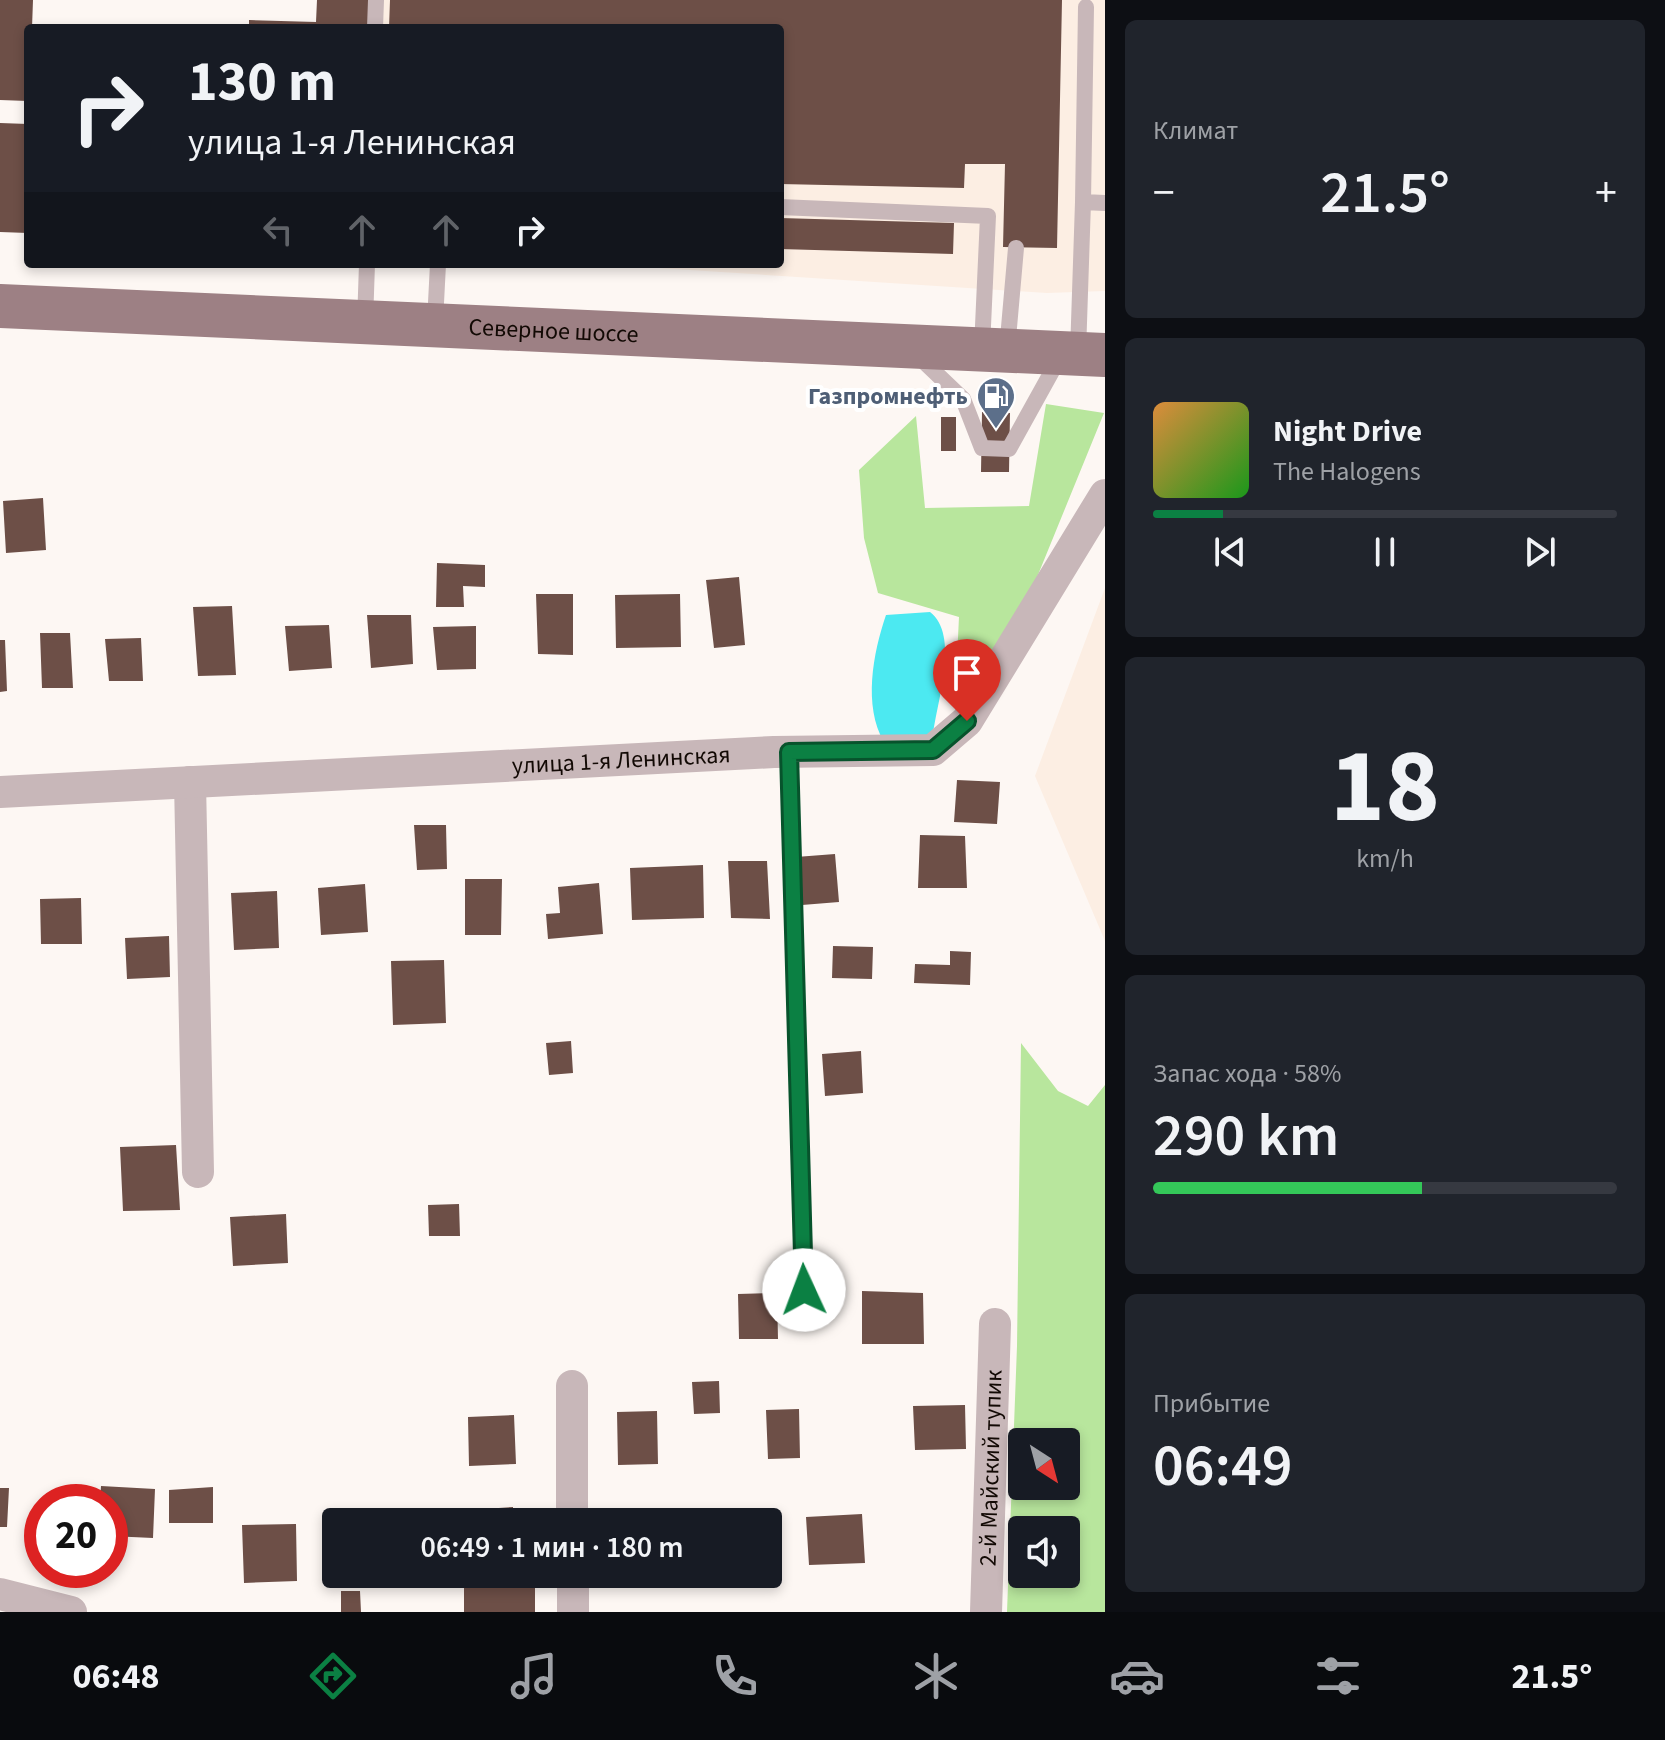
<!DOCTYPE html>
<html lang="ru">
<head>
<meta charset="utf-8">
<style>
  body { margin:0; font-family:"Source Sans 3",sans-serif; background:#20242c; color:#f1f3f6; height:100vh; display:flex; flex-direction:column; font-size:30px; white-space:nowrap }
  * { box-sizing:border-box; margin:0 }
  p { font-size:26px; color:#9ea1a6 }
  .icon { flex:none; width:44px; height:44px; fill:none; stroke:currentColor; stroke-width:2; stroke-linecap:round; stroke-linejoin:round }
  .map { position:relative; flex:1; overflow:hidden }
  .sheet { display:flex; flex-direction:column; gap:20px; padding:20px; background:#0d0f14; width:560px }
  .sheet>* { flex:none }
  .banner { position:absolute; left:24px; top:24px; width:760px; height:244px; border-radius:8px; box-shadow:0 4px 12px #0003; background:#171b24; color:#f1f3f6; overflow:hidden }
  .needle { width:52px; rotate:144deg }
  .controls { position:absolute; left:1008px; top:1428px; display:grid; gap:16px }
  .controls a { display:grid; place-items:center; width:72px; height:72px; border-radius:8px; background:#171b24; box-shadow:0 4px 12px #0003; font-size:40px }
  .speed { position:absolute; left:24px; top:1484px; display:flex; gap:16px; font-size:40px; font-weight:700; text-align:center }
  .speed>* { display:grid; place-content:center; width:104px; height:104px; border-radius:50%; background:#171b24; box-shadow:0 4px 12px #0003; line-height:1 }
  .speed .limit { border:12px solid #d22; background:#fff; color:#111 }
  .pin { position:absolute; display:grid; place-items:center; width:68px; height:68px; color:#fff; margin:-82px -34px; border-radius:50% 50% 50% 0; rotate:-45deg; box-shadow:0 0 8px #0007 }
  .pin .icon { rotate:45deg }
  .me { position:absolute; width:88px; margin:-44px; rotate:358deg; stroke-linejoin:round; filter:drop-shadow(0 0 6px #0008) }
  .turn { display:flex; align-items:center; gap:28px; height:168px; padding:0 32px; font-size:36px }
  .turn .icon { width:104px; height:104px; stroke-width:2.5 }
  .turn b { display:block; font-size:56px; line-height:68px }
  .lanes { display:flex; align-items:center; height:76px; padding:0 32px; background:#0003; justify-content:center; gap:40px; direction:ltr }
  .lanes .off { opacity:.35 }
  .big { font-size:60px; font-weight:600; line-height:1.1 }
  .sheet .widget { flex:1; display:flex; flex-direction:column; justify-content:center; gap:12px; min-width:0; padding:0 28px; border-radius:12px; background:#20242c }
  .sheet .dial { align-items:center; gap:0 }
  .dial b { font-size:104px; line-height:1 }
  .song { display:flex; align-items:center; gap:24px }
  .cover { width:96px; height:96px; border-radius:12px; background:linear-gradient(135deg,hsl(30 70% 55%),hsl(120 70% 35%)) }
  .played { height:8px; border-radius:4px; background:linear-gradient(90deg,#0b8043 15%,#363941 15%) }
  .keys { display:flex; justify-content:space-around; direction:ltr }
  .heat { display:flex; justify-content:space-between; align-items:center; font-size:44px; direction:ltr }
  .charge { height:12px; border-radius:6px; background:linear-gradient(90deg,#34c759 58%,#363941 0) }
  .trip { position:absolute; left:322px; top:1508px; width:460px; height:80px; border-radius:8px; background:#171b24; box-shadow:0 4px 12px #0003; font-weight:600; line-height:80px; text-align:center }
  .tab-bar { display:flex; height:128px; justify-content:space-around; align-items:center; background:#090b0e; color:#9ea1a6 }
  .tab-bar .icon { width:56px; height:56px }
  .tab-bar .active { color:#0b8043 }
  .tab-bar b { font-size:36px; color:#f1f3f6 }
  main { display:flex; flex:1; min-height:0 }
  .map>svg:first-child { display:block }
  .built { fill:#fceee3 }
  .green { fill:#b8e69d; fill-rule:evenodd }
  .water { fill:#4ce9f1 }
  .building { fill:#6d4f47 }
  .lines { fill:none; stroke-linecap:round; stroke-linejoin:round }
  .lane { stroke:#c8b7b9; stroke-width:16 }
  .street { stroke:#c8b7b9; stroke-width:32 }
  .primary { stroke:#9d8084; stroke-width:44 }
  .route-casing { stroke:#07532c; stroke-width:20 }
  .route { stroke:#0b8043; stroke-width:14 }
  .labels { text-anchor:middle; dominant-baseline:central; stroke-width:8; stroke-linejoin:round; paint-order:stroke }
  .street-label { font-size:24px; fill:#120904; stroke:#fff }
  .service-label { font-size:24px; font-weight:bold; fill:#4e5e75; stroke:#fff; text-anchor:end }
</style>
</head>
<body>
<main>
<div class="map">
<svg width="1105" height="1612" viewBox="0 0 1105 1612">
  <rect width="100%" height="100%" fill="#fdf7f3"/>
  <!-- built -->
  <path class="built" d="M370 0H1105V291L1047 293 596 264H780V28H369Z
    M1105 588V941L1035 776Z"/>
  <!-- green -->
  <path class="green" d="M1046 404 1104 413 1022 614 955 699 959 617 878 593 864 538 859 470 916 416 925 508 1029 506Z
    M1021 1043 1058 1091 1088 1106 1105 1085V1612H1007L1017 1346ZM1022 1442H1066V1486H1022ZM1022 1530H1066V1574H1022Z"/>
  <!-- water -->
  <path class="water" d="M930 612C960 635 937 702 933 735L884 742C863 706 873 653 886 615Z"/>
  <!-- building -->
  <path class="building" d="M0 0H33L32 28H28V101L0 100Z
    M317 0H370L369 28H249V20L316 22Z
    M390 0H1062L1057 248 1003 247 1005 164H965L964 188 780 184V28H389Z
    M0 123 28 124V233L0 232Z
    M780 218 954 223 953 254 780 249Z
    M982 412 1010 413 1009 472H981Z
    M941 417H956V451H941Z
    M43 498 46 550 6 553 3 501Z
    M437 563 485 565V587L463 586 464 607H436Z
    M739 577 745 645 714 648 706 580Z
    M536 594H573V655L538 654Z
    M680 594 681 647 616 648 615 595Z
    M232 606 236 675 198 676 193 607Z
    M367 615H411L413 664 371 668Z
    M329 625 332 668 289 671 285 626Z
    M476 626V669L437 670 433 627Z
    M40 633H70L73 688H42Z
    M141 638 143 681H109L105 639Z
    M0 640H5L7 691 0 692Z
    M957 780 1000 782 997 824 954 822Z
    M414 825H446L447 869 417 870Z
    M920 835 965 836 967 888H918Z
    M835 854 839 902 802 905 796 857Z
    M728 861H767L770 919 731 918Z
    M703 865 704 918 632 920 630 868Z
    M465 879H502L501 935H465Z
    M599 883 603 934 548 939 546 914 560 913 558 887Z
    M365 884 368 932 321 935 318 888Z
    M277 891 279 948 234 950 231 893Z
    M81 898 82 944H41L40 899Z
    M169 936 170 977 127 979 125 938Z
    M833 946 873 947 872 979 832 978Z
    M950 951 971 952 970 985 914 983 915 964 950 965Z
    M444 960 446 1023 393 1025 391 961Z
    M571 1041 573 1073 549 1075 546 1043Z
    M861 1051 863 1093 825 1096 822 1054Z
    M176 1145 180 1210 123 1211 120 1147Z
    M459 1204 460 1236H429L428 1205Z
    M286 1214 288 1263 233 1266 230 1217Z
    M862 1291 923 1293 924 1344H862Z
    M777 1293 778 1339H739L738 1294Z
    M719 1381 720 1413 694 1414 692 1382Z
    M965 1405 966 1449 915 1450 913 1406Z
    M799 1409 800 1458 768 1459 766 1410Z
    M657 1411 658 1464 618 1465 617 1412Z
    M514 1415 516 1464 469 1466 468 1417Z
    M101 1486 155 1489 153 1538 110 1536V1502H100Z
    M213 1487V1523H169V1490Z
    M0 1488H9L7 1527H0Z
    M513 1507 514 1522H454V1511Z
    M862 1514 865 1563 809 1565 806 1517Z
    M666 1516V1522H623V1517Z
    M296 1524 297 1581 244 1583 242 1525Z
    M464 1585 535 1586V1612H464Z
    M341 1591H360L361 1612H341Z"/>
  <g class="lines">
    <!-- lane -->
    <path class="lane" d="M375 28 376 0
      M1083 202 1086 7
      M780 207 988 216 982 348
      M365 322 367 264
      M435 322 438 264
      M1007 350 1016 248
      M1078 353 1083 202 1105 203
      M918 356 963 399 982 448 1009 449 1061 355
      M789 752 804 1290"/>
    <!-- street -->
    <g class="street">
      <path d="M190 782 198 1172"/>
      <path id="s1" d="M0 792 774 752 933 750 967 721 1105 495"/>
      <path d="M572 1386V1522"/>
      <path d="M573 1574V1612"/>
      <path d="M0 1594 71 1612"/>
      <path id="s2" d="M986 1612 995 1324"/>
    </g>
    <!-- primary -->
    <path class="primary" id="s3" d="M0 306 1105 355"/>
  </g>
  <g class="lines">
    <!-- route casing -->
    <g class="route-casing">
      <path id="route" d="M804 1290 789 752 933 750 967 721"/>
    </g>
    <!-- route -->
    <use href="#route" class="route"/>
  </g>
  <!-- icons -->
  <defs>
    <g id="fuel-pin" transform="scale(2)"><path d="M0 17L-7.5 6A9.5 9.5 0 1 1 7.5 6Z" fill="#5c6f8a" stroke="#fff"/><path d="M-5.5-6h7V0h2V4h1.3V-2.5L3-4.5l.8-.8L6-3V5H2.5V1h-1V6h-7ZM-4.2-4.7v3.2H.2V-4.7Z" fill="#fff"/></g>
  </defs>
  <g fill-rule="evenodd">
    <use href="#fuel-pin" x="996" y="396"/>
  </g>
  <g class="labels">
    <!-- street labels -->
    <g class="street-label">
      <text stroke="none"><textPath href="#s3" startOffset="554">Северное шоссе</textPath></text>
      <text stroke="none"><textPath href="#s1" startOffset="622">улица 1-я Ленинская</textPath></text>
      <text stroke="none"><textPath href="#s2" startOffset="144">2-й Майский тупик</textPath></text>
    </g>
    <!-- service labels -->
    <g class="service-label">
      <text x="968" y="396">Газпромнефть</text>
    </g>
  </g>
</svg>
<div class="controls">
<a><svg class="needle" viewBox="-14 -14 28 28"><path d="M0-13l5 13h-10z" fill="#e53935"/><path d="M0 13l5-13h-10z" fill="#9ea1a6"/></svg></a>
<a><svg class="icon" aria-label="sound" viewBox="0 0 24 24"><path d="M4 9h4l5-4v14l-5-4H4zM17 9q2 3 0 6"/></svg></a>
</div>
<div class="speed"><div class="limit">20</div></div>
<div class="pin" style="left:967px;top:721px;background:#d93025"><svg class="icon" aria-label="arrive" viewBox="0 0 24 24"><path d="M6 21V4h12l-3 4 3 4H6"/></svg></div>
<svg class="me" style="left:804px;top:1290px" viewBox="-20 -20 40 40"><circle r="19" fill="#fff"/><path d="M0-13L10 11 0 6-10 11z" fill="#0b8043"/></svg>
<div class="trip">06:49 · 1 мин · 180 m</div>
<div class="banner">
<div class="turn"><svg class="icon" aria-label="right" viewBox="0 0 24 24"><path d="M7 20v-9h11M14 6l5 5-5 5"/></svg><div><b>130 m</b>улица 1-я Ленинская</div></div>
<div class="lanes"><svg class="icon off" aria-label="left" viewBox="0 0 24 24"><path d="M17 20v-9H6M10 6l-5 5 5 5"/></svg><svg class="icon off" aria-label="ahead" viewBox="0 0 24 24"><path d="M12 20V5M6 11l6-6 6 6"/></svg><svg class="icon off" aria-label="ahead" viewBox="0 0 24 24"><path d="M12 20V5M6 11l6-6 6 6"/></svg><svg class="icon" aria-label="right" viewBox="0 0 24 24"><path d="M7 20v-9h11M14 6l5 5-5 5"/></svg></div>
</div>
</div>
<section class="sheet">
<div class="widget"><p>Климат</p>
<div class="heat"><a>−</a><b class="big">21.5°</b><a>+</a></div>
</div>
<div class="widget">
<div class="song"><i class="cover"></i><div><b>Night Drive</b><p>The Halogens</p></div></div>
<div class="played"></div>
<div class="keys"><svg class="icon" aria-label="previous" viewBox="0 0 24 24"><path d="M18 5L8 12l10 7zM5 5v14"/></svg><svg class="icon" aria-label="pause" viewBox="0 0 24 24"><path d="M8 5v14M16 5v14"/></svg><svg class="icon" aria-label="next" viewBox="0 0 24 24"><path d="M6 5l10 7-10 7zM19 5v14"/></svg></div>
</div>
<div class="widget dial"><b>18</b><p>km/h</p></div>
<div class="widget"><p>Запас хода · 58%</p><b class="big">290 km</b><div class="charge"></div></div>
<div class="widget"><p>Прибытие</p><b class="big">06:49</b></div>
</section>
</main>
<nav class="tab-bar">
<b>06:48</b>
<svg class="icon active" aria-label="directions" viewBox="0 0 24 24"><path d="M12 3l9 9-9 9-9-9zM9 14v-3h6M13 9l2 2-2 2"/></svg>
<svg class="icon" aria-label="music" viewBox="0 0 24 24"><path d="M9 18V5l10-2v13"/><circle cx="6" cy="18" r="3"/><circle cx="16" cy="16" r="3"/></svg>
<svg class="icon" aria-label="phone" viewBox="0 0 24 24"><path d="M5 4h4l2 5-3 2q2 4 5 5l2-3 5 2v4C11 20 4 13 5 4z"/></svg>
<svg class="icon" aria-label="climate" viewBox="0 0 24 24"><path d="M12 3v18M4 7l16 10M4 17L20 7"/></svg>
<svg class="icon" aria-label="car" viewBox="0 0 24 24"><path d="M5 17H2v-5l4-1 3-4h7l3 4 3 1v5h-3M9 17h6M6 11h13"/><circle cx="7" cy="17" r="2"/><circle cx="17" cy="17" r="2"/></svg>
<svg class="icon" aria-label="filters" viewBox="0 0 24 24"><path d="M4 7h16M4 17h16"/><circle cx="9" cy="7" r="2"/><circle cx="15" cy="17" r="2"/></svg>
<b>21.5°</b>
</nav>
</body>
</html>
